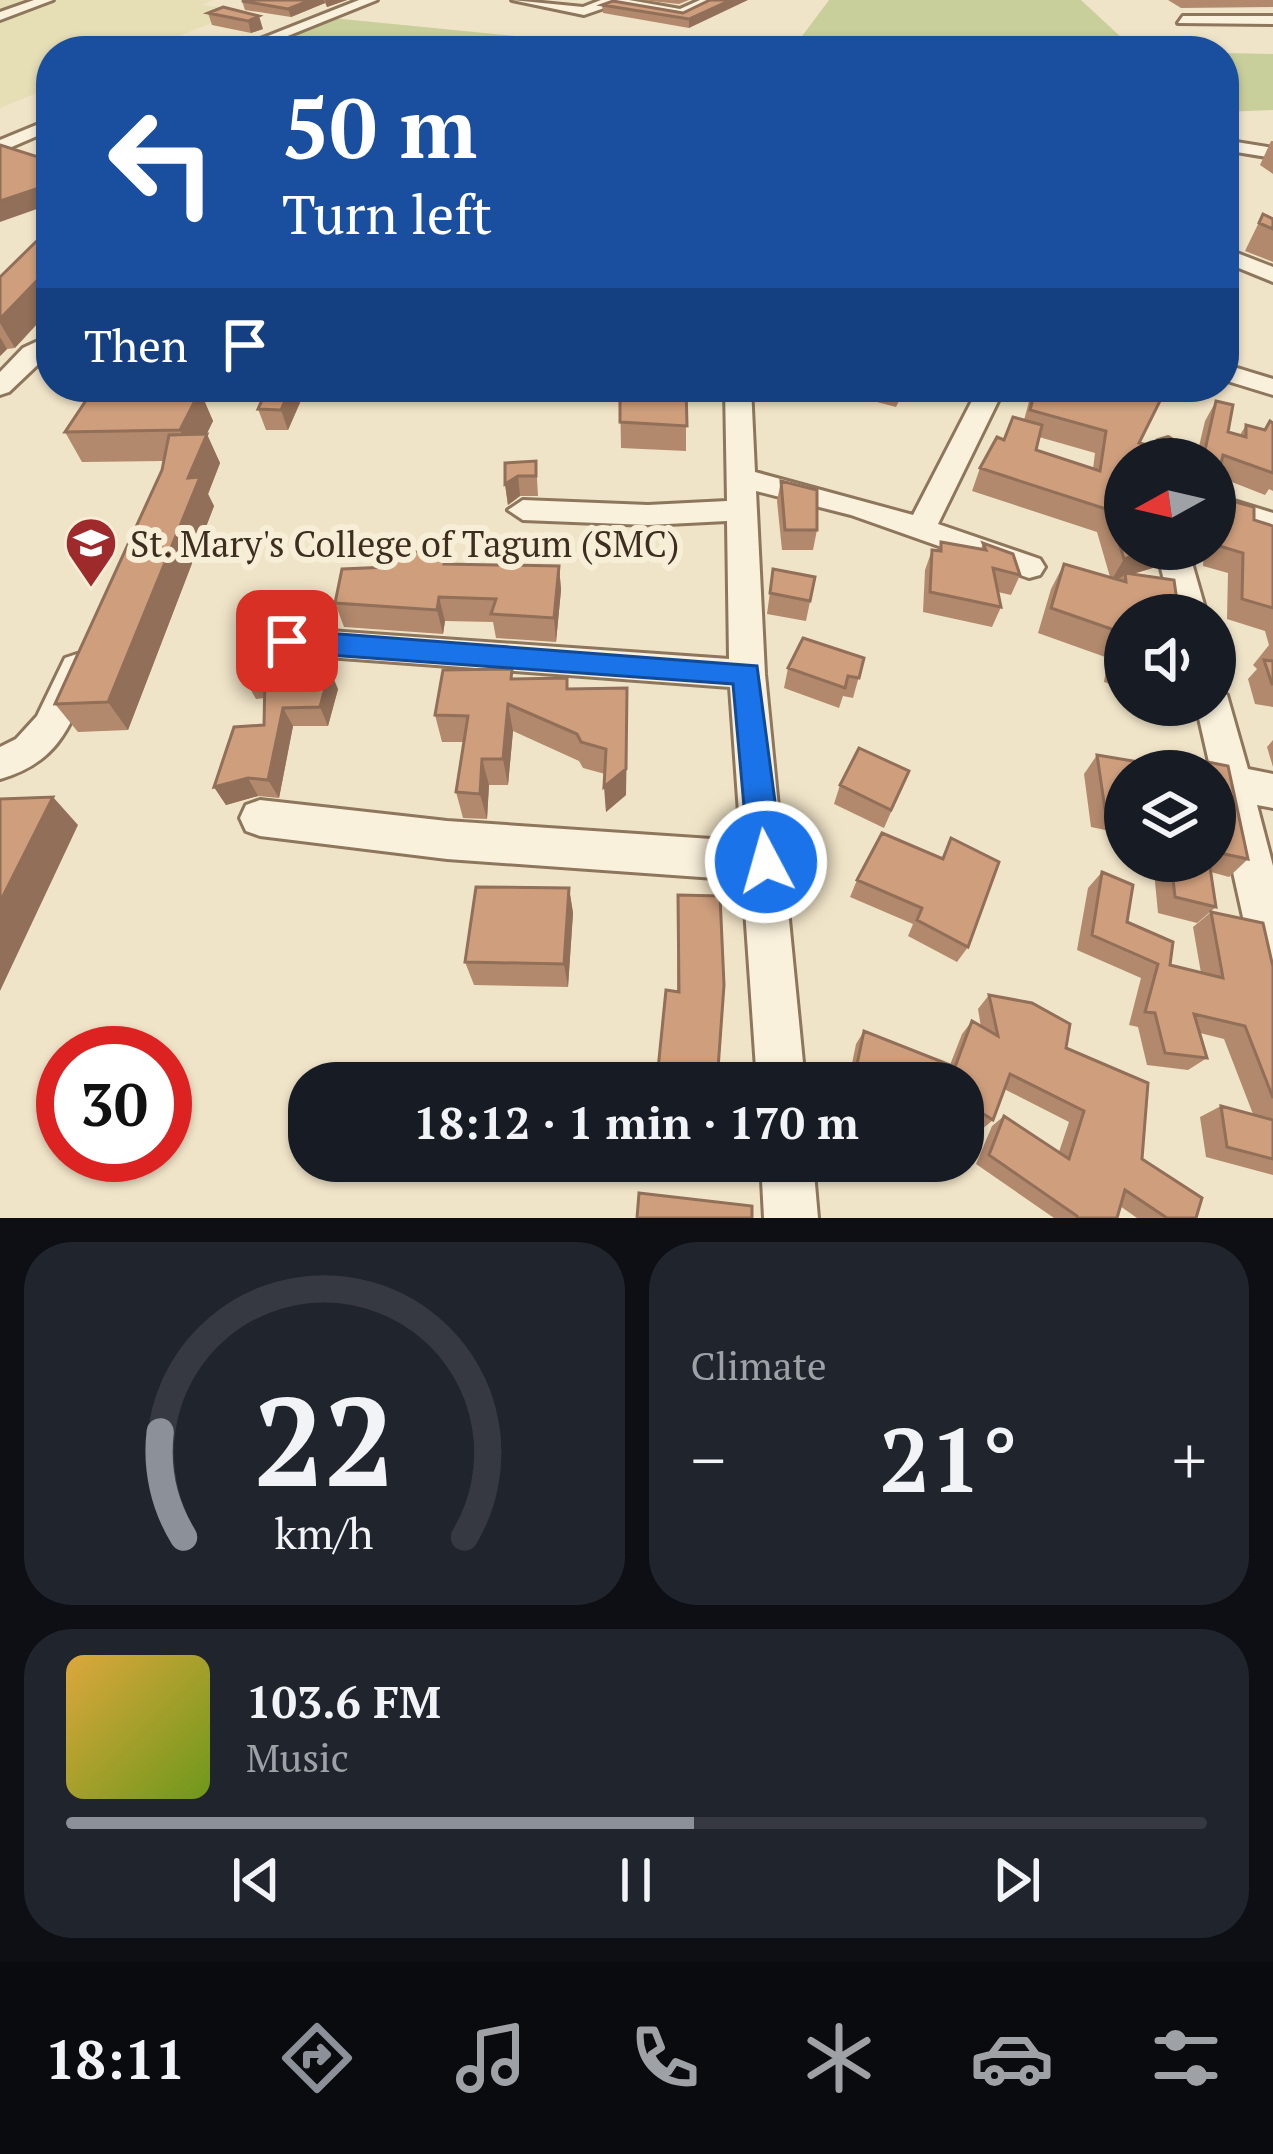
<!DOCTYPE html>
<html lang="en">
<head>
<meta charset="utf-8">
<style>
  body { margin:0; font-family:"PT Serif",serif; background:#20242c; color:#f1f3f6; height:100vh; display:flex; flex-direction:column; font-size:45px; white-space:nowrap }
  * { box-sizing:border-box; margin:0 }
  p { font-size:39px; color:#9ea1a6 }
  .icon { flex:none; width:66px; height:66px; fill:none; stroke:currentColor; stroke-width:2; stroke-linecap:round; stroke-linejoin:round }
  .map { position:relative; height:1218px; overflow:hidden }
  .panel { display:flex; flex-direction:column; gap:24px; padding:24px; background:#0d0f14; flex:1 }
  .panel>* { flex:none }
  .banner { position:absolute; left:36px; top:36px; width:1203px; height:366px; border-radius:48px; box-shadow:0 3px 9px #0004; background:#1a4fa0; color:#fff; overflow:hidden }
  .needle { width:78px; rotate:262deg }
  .tools { position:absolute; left:1104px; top:438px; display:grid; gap:24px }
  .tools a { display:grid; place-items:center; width:132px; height:132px; border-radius:50%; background:#171b24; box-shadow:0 3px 9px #0004; font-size:60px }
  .speed { position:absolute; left:36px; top:1026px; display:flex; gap:24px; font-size:60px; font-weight:700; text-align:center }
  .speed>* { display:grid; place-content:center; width:156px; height:156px; border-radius:50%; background:#171b24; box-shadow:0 3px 9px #0004; line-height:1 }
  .speed .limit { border:18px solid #d22; background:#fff; color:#111 }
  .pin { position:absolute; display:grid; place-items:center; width:102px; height:102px; color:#fff; margin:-51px; border-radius:24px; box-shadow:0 6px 18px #0006 }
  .me { position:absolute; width:132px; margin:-66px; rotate:354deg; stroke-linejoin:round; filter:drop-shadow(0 0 9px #0008) }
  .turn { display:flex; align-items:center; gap:42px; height:252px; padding:0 48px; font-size:54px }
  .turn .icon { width:156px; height:156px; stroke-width:2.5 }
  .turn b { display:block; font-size:84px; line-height:102px }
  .then { display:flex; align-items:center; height:114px; padding:0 48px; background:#0003; gap:24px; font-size:45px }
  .big { font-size:90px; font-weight:700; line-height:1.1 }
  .panel .widget { flex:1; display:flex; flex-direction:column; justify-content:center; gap:18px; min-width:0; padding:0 42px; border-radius:48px; background:#20242c }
  .panel .dial { align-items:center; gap:0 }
  .dial svg { height:312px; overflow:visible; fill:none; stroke:#363941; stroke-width:7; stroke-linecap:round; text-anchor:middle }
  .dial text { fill:#f1f3f6; stroke:none }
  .song { display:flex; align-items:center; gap:36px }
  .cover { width:144px; height:144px; border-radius:18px; background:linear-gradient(135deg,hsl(40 70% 55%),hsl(80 70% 35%)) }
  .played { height:12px; border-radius:6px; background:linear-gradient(90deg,#8c9099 55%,#363941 55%) }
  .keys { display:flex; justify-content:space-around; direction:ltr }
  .heat { display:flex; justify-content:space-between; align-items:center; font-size:66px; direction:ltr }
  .panel .tiles { flex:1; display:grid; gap:24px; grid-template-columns:1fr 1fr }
  .widget:last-child { grid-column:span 2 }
  .trip { position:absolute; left:288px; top:1062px; width:696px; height:120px; border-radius:48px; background:#171b24; box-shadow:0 3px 9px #0004; font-weight:700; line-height:120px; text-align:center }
  .menu { display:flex; height:192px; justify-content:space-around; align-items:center; background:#090b0e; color:#9ea1a6 }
  .menu .icon { width:84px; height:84px }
  .menu .active { color:#8c9099 }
  .menu b { font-size:54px; color:#f1f3f6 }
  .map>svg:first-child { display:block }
  .farmland { fill:#e6deb5 }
  .green { fill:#c9cf9b }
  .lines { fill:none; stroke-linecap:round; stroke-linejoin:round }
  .minor-casing { stroke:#8d765c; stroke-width:6 }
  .minor { fill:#faf1dc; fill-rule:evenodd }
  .wall { fill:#b2896c; fill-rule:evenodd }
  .shaded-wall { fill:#916f58 }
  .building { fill:#cf9f7d; stroke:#916f58; stroke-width:3 }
  .route { fill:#1a73e8; stroke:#114b97; stroke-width:3 }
  .labels { text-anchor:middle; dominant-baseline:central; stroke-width:12; stroke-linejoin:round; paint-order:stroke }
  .poi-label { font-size:36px; fill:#3d2e20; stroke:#f7eed8; text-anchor:start }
</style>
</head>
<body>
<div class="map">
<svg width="1273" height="1218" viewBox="0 0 1273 1218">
  <rect width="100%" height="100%" fill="#f0e4c8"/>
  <!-- farmland -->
  <path class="farmland" d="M0 0H213L202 5 244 10 141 51H51V87L0 108Z"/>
  <!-- green -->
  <path class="green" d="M829 0H1081L1136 51H791Z
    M332 18 667 51H245Z
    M1224 53 1273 54V110L1224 112Z"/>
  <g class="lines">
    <!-- minor casing -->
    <g class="minor-casing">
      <path id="minor" d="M34 0H53L0 20V12Z
        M359 0H377L250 51H230Z
        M512 0 583 7 601 0H629L680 9 700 0H717L681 17 613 5 584 15Z
        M1183 16H1273V24L1178 23Z
        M51 119V130L0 152V140Z
        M1224 140 1273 148V158L1224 150Z
        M1224 248 1273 267V282L1224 262Z
        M51 335V352L9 392 0 395V372L23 348Z
        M1224 364 1273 379V395L1224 380Z
        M725 387H751L755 472 913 515 979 387H1005L938 524 1040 559 1045 567 1040 575 1029 578 851 515 756 491 765 674 805 1083H757L743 880 447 859 260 836 246 831 240 818 246 805 260 800 447 821 741 841 730 687 287 654 275 650 270 641 275 632 287 628 729 659 727 521 648 525 523 520 508 510 523 500 648 505 727 501Z
        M1168 438 1182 447 1180 459H1152L1158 441Z
        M1215 495 1273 513V533L1215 515Z
        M1156 549H1188L1207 615H1173Z
        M77 654 89 658 94 668C71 723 62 761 0 779V747L16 739 37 716 65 658Z
        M1215 691 1227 695 1248 769 1273 774V808L1257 805 1273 866V975L1257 969 1251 953 1215 791V771H1211L1196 705H1215Z
        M761 1161H813L818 1218H764Z"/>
    </g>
    <!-- minor -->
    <use href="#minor" class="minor"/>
  </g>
  <!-- wall -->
  <path class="wall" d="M245 0H347L327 7 325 3 291 17 245 10 242 1Z
    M641 0H689L679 4Z
    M710 0 689 28 603 13 602 5 683 13Z
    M1168 0H1273V7L1181 8Z
    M223 7 263 29 251 33 212 25 208 13Z
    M1271 141H1273V174L1260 165Z
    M1263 214 1273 219V262L1245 251Z
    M0 277 15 348 7 349 0 356Z
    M180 387H200L192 391H200L213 421 206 434 220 463 208 494 214 506 128 730 78 732 55 704 162 470 164 461 82 462 65 432 187 391Z
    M268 387H298L302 398 288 430H266L258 409Z
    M632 387H686V451L621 448 620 392 633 397Z
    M856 387H906L896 407 854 396Z
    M1009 387H1144L1139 443 1125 549H1167L1156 567 1133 574 1125 615V689L1104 682 1108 658 1038 633 1051 589 1064 564 1110 577 1097 532 972 491 980 468 1004 440 1024 420 1030 398 1008 391ZM1039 437 1095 453 1093 469 1036 450Z
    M1216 401 1228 432 1240 435 1246 425 1264 430 1273 423V491L1269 489 1265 495 1219 477 1215 492V459H1196L1205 421Z
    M536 461 538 496H520L508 505 505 484Z
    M781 481 817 530 813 550H782L777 501Z
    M1221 498 1254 520 1273 526V707L1255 704 1248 679 1257 669 1253 665 1269 645 1265 631 1227 619 1228 573 1203 566 1204 549H1215V506Z
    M941 542 981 549 983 543 1020 575 1011 595 998 592 1001 607 992 627 923 612 925 570 932 550 938 551Z
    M449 564 559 566 561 590 556 642 496 638 493 622 445 621 443 634 344 627 335 603Z
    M773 569 815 577 806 621 767 614Z
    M284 640 293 659 291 670 338 689 328 726H293L279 798 258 796 226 805 214 787 264 725 265 698 256 699 245 680Z
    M864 658 853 698 843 696 839 708 784 688 788 668Z
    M514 679 568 689 627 688 626 795 606 812 605 774 583 768 579 761 513 731 508 785H489L487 819 463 818 456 792 464 742H442L435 715Z
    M1273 740V767L1267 747Z
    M1097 755 1125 771V834L1091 827 1084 774Z
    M1187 758 1228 766 1248 859 1229 877 1211 872 1216 907 1197 923 1158 913 1153 861H1215V771H1176Z
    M909 771 884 828 834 804 840 785Z
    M951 838 968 947 957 962 908 936 913 924 850 897 857 880 941 859Z
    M1102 872 1127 922 1170 965 1201 973 1193 927 1211 912 1273 967V1175L1206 1157 1200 1117 1221 1106 1253 1114 1224 1039 1200 1033 1207 1058 1188 1070 1147 1065 1138 1027 1129 1025 1141 978 1077 950 1088 888Z
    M569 888 573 913 568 987 474 985 465 962Z
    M678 895 717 1083H657L666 990 677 991Z
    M989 995 1066 1048 1142 1159 1196 1218H1137L1120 1206 1117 1218H1054L976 1164 992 1126 1004 1116 1059 1152 1069 1122 1004 1089 993 1120 981 1130 963 1118V1083H848L856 1044 864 1031 950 1065 962 1034 972 1021 981 1027 978 1009Z
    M668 1161H739L735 1172 667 1165Z"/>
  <!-- shaded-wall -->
  <path class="shaded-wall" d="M311 0H324L325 3 291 17 288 9Z
    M325 0H347L327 7Z
    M731 0H748L689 28V19Z
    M259 16 263 29 251 33 248 21Z
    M51 184V204L0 222V201Z
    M51 266V309L15 348 0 323V319Z
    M0 337 7 349 0 356Z
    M291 387H298L302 398 288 430 281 410Z
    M200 391 213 421 194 461 180 430Z
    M207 434 220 463 208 494 214 506 128 730 108 702 188 478Z
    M518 476 520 496 508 505 505 484Z
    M1154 549H1167L1156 567 1125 576V573L1122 577 1111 581 1124 559Z
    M559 566 561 590 556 642 554 618Z
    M439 597 445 621 443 634 437 610Z
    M284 640 293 659 288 690 279 671Z
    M330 670 338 689 328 726 320 707Z
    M508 704 513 731 508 785 503 759Z
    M283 708 293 726 279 798 268 780Z
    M627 715 626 795 606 812 604 787Z
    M482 759 489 785 487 819 480 794Z
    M248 778 258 796 226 805 214 787Z
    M53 797 78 825 0 991V902Z
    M569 888 573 913 568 987 564 964Z"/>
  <!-- building -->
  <path class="building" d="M245 0H311L288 9 242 1Z
    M710 0H731L689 19 602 5 613 1 683 13Z
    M223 7 259 16 248 21 208 13Z
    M0 145 41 158 51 154V184L0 201Z
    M1263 214 1273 219V229L1259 223Z
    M51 227V266L0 319V277Z
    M268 387H291L281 410 258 409Z
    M634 387H686L687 426 620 422V392L634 397Z
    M1036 387H1144L1143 393 1161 399 1139 443 1156 447 1155 459H1125V549H1154L1124 559 1109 510 980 468 997 437 1004 440 1013 417 1042 425 1036 450 1100 471 1106 431 1030 410Z
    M200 391 180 430 65 432 91 393Z
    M1216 401 1233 405 1228 432 1246 437V425L1265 430 1270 421 1273 423V473L1223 455 1215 490V459H1203Z
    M207 434 188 478 200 477 108 702 55 704 162 470 169 435Z
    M536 461V476H518L505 484V463Z
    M781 481 817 490V530H785Z
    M1221 498 1254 507V520L1273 526V608L1242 599 1243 553 1216 545Z
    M941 542 986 550 983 543 1013 554 1020 575 993 568 1001 607 930 592 932 550 941 551Z
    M446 551 444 564 559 566 554 618 491 614 496 599 439 597 437 610 335 603 342 569 389 567 392 553Z
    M1064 564 1126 582 1125 573 1174 580 1179 615H1125V659L1120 658 1123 633 1051 608Z
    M773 569 815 577 810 601 770 593Z
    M255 635 284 640 279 671 330 670 320 707 283 708 268 780 248 778 214 787 234 727 264 725 265 678 245 680Z
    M803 638 864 658 859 678 848 676 845 688 788 668Z
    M1264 660 1273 661V684H1272Z
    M512 669 511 679 567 678V689L627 688 626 769 604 787 606 749 581 742 577 734 508 704 503 759H482L480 794 456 792 468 716 435 715 443 670Z
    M859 748 909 771 891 810 840 785Z
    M1097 755 1139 762 1140 771H1125V813L1105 809Z
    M1187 758 1228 766 1248 859 1215 852V771H1189Z
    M53 797 0 902V799Z
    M882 833 943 859 951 838 999 862 968 947 917 920 922 908 857 880Z
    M1171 861H1209L1216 907 1175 897Z
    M1102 872 1133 885 1127 922 1173 942 1170 965 1223 978 1211 912 1263 923 1273 967V1098L1245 1026 1194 1014 1207 1058 1165 1053 1155 1013 1145 1012 1158 964 1092 935Z
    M476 887 569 888 564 964 465 962Z
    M678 895 720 896 724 985 717 1083H672V1081L657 1079 666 990 679 992Z
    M989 995 1032 1003 1070 1024 1066 1048 1148 1083 1142 1159 1202 1198 1196 1218H1167L1125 1190 1117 1218H1077V1216L989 1155 1004 1116 1069 1159 1084 1111 1010 1074 993 1120 963 1101V1083H935L931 1080 930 1083H853L864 1031 955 1067 972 1021 998 1036Z
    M1221 1106 1273 1120V1159L1227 1147Z
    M639 1193 752 1206V1218H637Z"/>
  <!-- route -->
  <path class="route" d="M287 630 757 666 783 862 778 873 766 878 754 873 749 862 733 684 287 652 273 641Z"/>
  <!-- icons -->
  <defs>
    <g id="university-pin" transform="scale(2.7)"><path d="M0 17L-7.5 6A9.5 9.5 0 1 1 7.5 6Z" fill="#9e2a2b" stroke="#f7eed8"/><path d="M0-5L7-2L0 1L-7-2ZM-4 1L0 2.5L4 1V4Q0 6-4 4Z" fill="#fff"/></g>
  </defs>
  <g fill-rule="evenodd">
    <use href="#university-pin" x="91" y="543"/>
  </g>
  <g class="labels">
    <!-- poi labels -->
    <g class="poi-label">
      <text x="130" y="543">St. Mary's College of Tagum (SMC)</text>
    </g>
  </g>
</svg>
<div class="tools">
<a><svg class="needle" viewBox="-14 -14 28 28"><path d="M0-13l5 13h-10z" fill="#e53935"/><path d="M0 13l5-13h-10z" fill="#9ea1a6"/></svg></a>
<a><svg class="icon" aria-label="sound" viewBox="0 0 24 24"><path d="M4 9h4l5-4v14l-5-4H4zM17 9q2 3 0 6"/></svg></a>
<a><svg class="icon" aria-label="layers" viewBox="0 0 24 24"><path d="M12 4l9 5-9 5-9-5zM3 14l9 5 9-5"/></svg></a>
</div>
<div class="speed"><div class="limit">30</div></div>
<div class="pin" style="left:287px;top:641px;background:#d93025"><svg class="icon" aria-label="arrive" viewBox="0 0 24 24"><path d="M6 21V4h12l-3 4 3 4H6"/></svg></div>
<svg class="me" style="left:766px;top:862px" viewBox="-20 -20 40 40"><circle r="17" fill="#1a73e8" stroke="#fff" stroke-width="3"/><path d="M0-11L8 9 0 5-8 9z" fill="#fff"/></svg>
<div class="trip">18:12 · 1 min · 170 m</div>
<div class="banner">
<div class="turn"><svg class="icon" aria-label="left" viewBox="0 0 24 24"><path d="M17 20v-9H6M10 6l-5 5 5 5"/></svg><div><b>50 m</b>Turn left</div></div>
<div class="then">Then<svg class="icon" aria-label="arrive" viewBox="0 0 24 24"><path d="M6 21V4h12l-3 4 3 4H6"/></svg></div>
</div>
</div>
<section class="panel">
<div class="tiles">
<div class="widget dial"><svg viewBox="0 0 100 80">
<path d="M14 69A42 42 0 1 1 86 69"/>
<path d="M14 69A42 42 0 0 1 8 42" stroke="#8c9099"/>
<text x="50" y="56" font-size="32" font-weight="700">22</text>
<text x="50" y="72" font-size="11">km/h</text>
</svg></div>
<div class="widget"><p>Climate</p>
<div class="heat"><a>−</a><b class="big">21°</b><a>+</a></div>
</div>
<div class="widget">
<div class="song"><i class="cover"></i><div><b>103.6 FM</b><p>Music</p></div></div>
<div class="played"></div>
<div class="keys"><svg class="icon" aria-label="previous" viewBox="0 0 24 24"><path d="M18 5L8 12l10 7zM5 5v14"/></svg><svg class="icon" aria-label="pause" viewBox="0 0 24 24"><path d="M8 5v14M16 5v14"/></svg><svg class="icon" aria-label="next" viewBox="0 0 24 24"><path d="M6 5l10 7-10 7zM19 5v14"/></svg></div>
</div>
</div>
</section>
<nav class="menu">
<b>18:11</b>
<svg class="icon active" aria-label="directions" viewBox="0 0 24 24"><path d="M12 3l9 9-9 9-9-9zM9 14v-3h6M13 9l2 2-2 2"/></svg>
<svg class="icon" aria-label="music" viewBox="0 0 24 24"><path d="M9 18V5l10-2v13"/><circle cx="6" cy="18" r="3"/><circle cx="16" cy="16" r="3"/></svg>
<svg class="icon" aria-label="phone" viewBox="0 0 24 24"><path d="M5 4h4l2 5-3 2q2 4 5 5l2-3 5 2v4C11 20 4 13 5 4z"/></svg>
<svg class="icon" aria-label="climate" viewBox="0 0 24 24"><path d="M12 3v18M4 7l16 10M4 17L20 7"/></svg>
<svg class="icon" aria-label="car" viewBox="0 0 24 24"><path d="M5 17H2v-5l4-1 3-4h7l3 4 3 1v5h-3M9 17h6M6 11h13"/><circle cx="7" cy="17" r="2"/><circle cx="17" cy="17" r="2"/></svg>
<svg class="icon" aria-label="filters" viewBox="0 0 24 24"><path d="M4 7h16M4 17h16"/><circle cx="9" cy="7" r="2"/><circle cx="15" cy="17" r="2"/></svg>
</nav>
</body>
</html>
